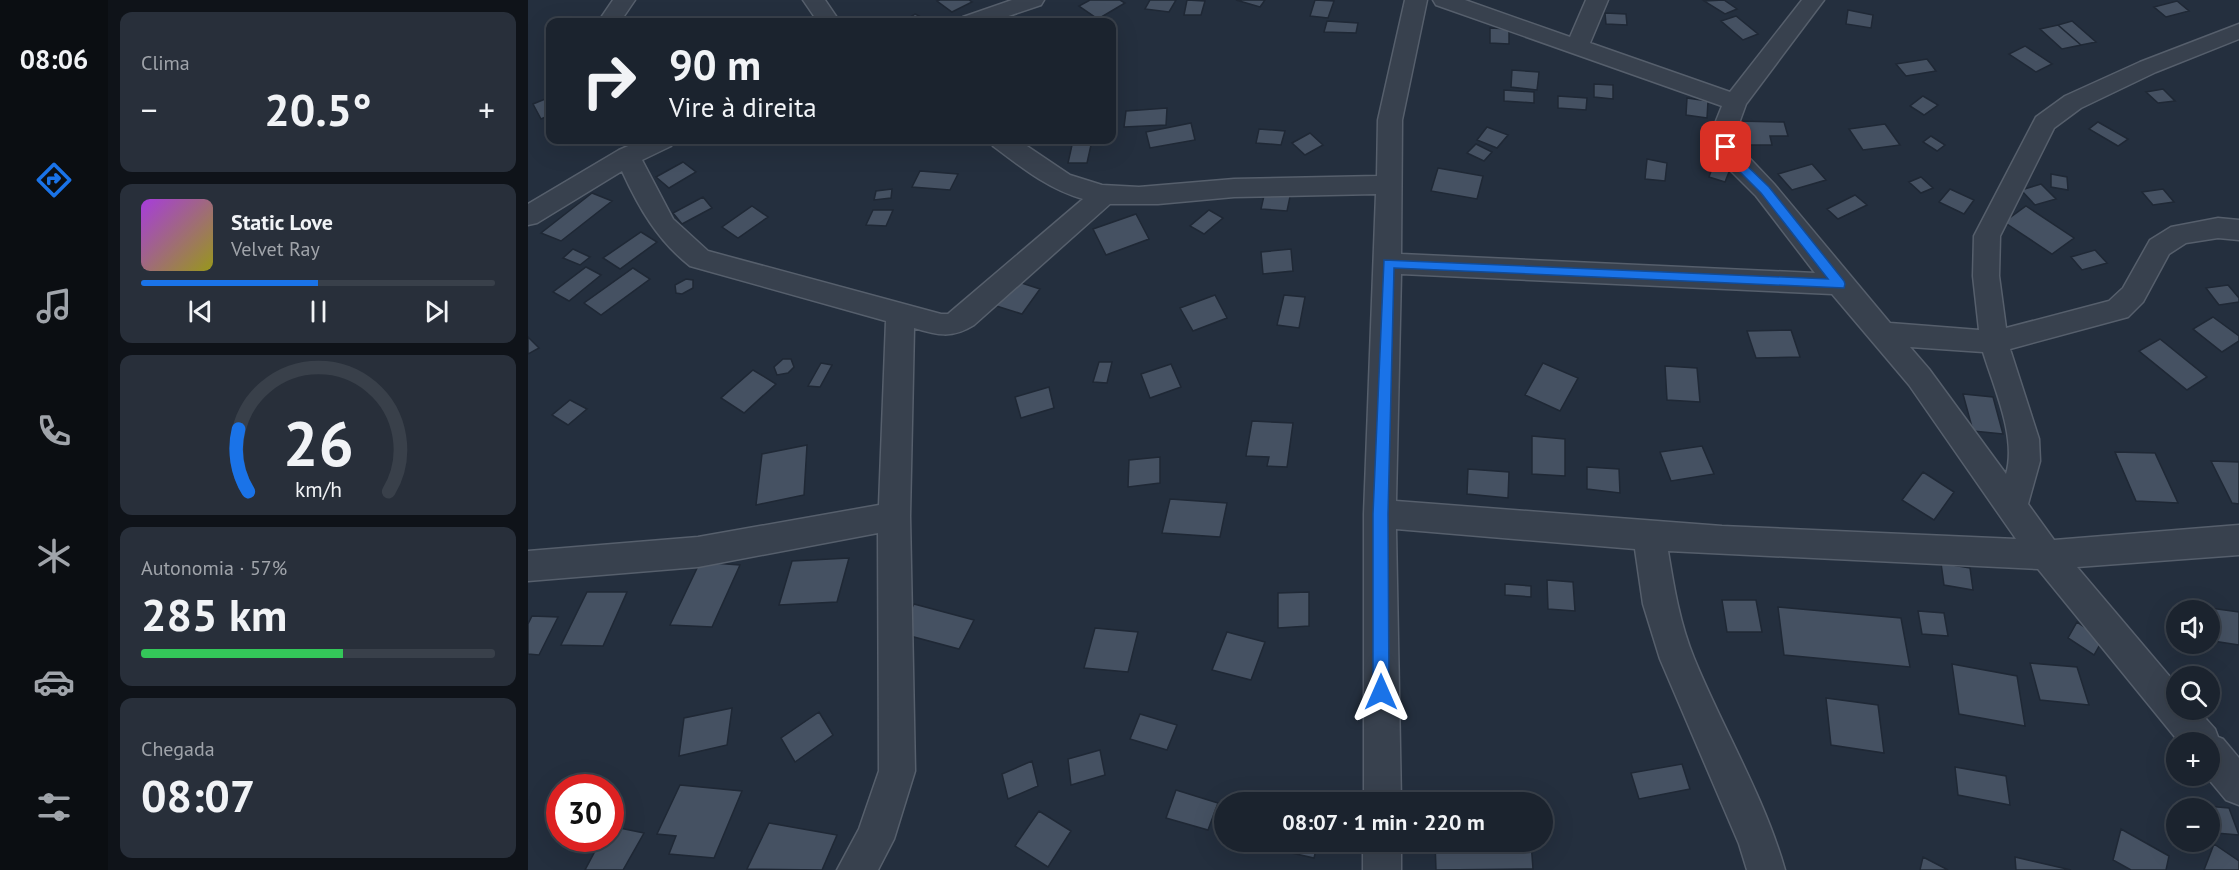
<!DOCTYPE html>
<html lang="pt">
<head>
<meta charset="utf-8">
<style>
  body { margin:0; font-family:"PT Sans",sans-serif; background:#282f3a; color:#f1f3f6; height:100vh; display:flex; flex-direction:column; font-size:22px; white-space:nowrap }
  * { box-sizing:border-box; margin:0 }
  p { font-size:20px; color:#a0a4aa }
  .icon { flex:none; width:33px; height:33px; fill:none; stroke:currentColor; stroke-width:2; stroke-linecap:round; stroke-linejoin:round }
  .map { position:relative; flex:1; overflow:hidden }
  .details { display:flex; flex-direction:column; gap:12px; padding:12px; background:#0f1319; width:420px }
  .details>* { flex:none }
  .banner { position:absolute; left:18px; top:18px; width:570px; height:126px; border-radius:12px; box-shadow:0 6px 24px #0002,0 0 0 2px #39404a; background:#1b232e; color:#f1f3f6; overflow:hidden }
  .tools { position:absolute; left:1638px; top:600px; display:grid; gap:12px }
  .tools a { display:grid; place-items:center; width:54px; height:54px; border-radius:50%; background:#1b232e; box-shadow:0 6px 24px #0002,0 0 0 2px #39404a; font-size:30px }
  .speed { position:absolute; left:18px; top:774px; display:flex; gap:12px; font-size:30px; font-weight:700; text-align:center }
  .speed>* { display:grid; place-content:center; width:78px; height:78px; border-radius:50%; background:#1b232e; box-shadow:0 6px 24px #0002,0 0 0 2px #39404a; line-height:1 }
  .speed .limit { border:9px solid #d22; background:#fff; color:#111 }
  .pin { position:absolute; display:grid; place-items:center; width:51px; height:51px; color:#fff; margin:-26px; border-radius:12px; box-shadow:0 3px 9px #0006 }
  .me { position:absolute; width:66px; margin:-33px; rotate:0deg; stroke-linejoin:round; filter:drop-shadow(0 0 4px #0008) }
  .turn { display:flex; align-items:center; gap:21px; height:126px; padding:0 24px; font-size:27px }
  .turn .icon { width:78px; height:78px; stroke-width:2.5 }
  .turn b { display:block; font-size:42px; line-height:51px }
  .big { font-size:45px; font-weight:700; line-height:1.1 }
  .details .card { flex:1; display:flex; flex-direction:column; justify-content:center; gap:9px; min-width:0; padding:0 21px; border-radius:12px; background:#282f3a }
  .details .dial { align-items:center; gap:0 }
  .dial svg { height:156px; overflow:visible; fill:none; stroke:#39404a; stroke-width:7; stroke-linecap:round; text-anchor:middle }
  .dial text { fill:#f1f3f6; stroke:none }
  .song { display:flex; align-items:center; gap:18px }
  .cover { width:72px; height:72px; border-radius:9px; background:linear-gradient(135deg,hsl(280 70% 55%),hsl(60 70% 35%)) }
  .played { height:6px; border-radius:3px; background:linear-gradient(90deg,#1a73e8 50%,#39404a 50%) }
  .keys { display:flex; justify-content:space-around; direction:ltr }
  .heat { display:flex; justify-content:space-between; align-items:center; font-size:33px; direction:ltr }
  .charge { height:9px; border-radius:4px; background:linear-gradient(90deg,#34c759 57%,#39404a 0) }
  .trip { position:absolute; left:686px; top:792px; width:339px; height:60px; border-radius:30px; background:#1b232e; box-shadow:0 6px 24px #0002,0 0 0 2px #39404a; font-weight:700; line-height:60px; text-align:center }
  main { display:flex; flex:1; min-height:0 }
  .tab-bar { display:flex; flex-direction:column; width:108px; justify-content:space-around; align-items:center; background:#0b0e12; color:#a0a4aa }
  .tab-bar .icon { width:42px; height:42px }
  .tab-bar .on { color:#1a73e8 }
  .tab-bar b { font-size:27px; color:#f1f3f6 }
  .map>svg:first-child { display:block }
  .building { fill:#455162; stroke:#1f2835; stroke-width:1.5 }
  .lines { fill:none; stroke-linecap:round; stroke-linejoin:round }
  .street-casing { stroke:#565f6c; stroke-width:3 }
  .street { fill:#38414e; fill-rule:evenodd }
  .route { fill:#1a73e8; stroke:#114b97; stroke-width:1.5 }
</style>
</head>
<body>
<main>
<nav class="tab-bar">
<b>08:06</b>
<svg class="icon on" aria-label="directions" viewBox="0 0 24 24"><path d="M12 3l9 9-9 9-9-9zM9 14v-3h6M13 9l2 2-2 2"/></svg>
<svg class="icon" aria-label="music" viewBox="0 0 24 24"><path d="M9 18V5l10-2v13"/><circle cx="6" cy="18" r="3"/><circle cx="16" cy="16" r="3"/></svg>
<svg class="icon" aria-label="phone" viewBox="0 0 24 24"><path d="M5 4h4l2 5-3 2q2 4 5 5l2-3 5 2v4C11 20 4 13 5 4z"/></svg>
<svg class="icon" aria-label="climate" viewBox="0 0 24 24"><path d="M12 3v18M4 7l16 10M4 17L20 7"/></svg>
<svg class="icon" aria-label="car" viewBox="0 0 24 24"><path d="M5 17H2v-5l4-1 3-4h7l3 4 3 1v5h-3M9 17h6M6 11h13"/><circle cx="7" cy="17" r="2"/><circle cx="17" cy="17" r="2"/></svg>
<svg class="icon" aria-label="filters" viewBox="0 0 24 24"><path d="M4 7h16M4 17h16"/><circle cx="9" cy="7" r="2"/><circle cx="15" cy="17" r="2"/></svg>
</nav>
<section class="details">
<div class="card"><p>Clima</p>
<div class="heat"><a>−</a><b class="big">20.5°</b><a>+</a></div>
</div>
<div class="card">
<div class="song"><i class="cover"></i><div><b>Static Love</b><p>Velvet Ray</p></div></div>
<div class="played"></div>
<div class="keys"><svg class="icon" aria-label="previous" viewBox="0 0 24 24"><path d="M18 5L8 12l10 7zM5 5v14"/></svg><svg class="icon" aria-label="pause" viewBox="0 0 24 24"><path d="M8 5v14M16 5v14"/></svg><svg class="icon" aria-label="next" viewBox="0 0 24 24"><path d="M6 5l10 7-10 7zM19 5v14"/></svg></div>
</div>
<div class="card dial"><svg viewBox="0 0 100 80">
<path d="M14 69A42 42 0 1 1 86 69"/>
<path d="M14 69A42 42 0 0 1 9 37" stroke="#1a73e8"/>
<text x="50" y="56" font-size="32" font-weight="700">26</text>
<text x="50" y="72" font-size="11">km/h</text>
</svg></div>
<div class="card"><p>Autonomia · 57%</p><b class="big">285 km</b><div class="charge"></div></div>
<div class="card"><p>Chegada</p><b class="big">08:07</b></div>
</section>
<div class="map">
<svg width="1711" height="870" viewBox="0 0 1711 870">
  <rect width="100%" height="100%" fill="#242f3e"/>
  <!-- building -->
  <path class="building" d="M412 0H441L444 2 424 12 409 1Z
    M562 0H592L597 3 570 19 551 6Z
    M622 0H648L641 12 617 9Z
    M659 0 677 1 673 15H656Z
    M708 0H737L732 7Z
    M787 0 806 1 800 18 782 16Z
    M1196 0 1209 9 1197 14 1176 1Z
    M1649 1 1661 11 1638 17 1626 7Z
    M1320 10 1345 15 1343 28 1318 24Z
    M1077 13 1098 14 1099 25 1078 24Z
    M387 14 395 18 388 22 376 21Z
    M1208 16 1230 34 1215 40 1193 21Z
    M799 21 830 23 828 33 796 32Z
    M1544 21 1568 42 1553 45 1530 25Z
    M1530 25 1553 45 1534 49 1512 29Z
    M962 28 981 29V44L962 43Z
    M1497 46 1524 64 1508 72 1481 54Z
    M1399 59 1408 71 1378 76 1368 64Z
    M984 70 1011 72 1009 90 983 87Z
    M1066 84 1085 85V99L1066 97Z
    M1635 89 1647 101 1630 103 1618 92Z
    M976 90 1006 92V103L976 101Z
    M1030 96 1059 98 1058 110 1030 108Z
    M1395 96 1410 105 1396 115 1382 106Z
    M22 97V115L13 119 5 104Z
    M1159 98 1180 101 1179 118 1158 115Z
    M639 108 638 125 596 127 598 111Z
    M1208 121 1256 122 1260 136H1242L1244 145H1219L1217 136H1212Z
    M1570 122 1600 139 1590 146 1561 129Z
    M663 123 667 140 622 148 618 132Z
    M1357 124 1372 145 1335 150 1321 129Z
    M959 127 980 135 969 148 949 140Z
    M731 129 757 131 753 145 728 143Z
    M782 133 795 145 777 155 764 143Z
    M1403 136 1417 145 1409 151 1395 142Z
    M948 144 964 152 956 161 939 153Z
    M544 145H563L559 163H540Z
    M1119 159 1139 163 1137 181 1117 179Z
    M155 162 168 172 141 188 128 177Z
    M1186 163 1203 167 1197 182 1181 177Z
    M1284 164 1298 180 1264 190 1250 174Z
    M910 168 955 176 949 199 903 191Z
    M392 171 430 174 422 190 384 187Z
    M1523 174 1539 177 1540 190 1523 187Z
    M1393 177 1405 188 1393 193 1381 182Z
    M1513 184 1528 199 1507 205 1493 190Z
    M364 189 363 198 346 200 348 191Z
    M1422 189 1446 200 1436 214 1411 202Z
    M1635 189 1646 202 1625 205 1614 192Z
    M737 191 763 192 759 211 733 209Z
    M64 193 84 201 33 241 13 233Z
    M1327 195 1339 205 1310 219 1299 209Z
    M175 197 184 208 154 224 145 213Z
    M224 206 240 217 210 238 194 227Z
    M1498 206 1546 238 1524 254 1476 222Z
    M345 210H365L358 226 338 225Z
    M681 210 695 218 676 234 662 226Z
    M608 214 621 239 578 255 565 229Z
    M113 232 129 242 92 269 75 258Z
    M45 249 62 257 52 265 35 258Z
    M763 249 765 271 735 274 733 252Z
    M1567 250 1579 263 1554 270 1543 257Z
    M58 267 73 275 41 301 25 292Z
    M105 268 122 279 73 315 56 303Z
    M158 279 165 280V288L154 294 148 293 147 285Z
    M481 279 512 289 494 314 462 304Z
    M1700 285 1711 298V302L1691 305 1678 288Z
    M687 295 699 318 665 331 652 308Z
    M756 295 777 297 771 328 749 325Z
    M1685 317 1711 336V341L1694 352 1665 329Z
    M1263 330 1272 357 1228 358 1219 331Z
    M0 337 11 348 0 354Z
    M1632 339 1679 377 1659 390 1611 351Z
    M255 359H263L266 367 260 373 249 375 246 367Z
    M571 362H584L579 383 565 382Z
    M293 363 304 365 292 387 280 386Z
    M1015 363 1050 378 1032 411 997 395Z
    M643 364 653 387 622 398 613 374Z
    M1137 366 1169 368 1172 402 1139 400Z
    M225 370 248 384 216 413 193 398Z
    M521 387 526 408 493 418 487 397Z
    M1435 394 1465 397 1475 434 1445 431Z
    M42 400 59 409 40 425 24 415Z
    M724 421 765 423 759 467 739 466 741 457 718 456Z
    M1004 436 1037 439V476L1004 474Z
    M279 445 276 495 228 505 234 454Z
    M1174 446 1186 474 1143 481 1132 452Z
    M1587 452 1627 453 1650 503 1608 501Z
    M632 457V483L600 487 601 460Z
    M1683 461 1711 462V504L1704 503Z
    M1059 467 1091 469 1092 493 1059 489Z
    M940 469 981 472 980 498 939 494Z
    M1395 472 1426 492 1406 520 1374 500Z
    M642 499 699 503 692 537 634 533Z
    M321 558 309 602 251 605 264 561Z
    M172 562 212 565 184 627 142 625Z
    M1413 563 1442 568 1445 590 1416 585Z
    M1019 580 1045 582 1047 611 1020 609Z
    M977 584 1003 586V597L977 595Z
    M59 592H99L75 646 33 645Z
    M781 592V626L750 628V593Z
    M1194 600H1228L1234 632H1199Z
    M386 604 446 620 431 649 371 633Z
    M1250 607 1373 618 1382 667 1256 655Z
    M1675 607 1711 612V645L1685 641 1682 630V610H1676Z
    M1390 611 1416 613 1420 636 1394 634Z
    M4 616 30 617 11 655 0 654V624Z
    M1549 622 1575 639 1566 655 1540 638Z
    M567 628 610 632 600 672 556 668Z
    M699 632 737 642 723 680 684 670Z
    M1502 663 1549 667 1561 705 1512 700Z
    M1424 664 1489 676 1497 726 1431 714Z
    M1298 698 1350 705 1356 753 1303 745Z
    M204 708 199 745 151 756 156 718Z
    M291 712 305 735 267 762 253 738Z
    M612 714 649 725 639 750 602 739Z
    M572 750 577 775 543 785 540 759Z
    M504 761 510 786 480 799 474 774Z
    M1154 764 1162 789 1111 799 1103 773Z
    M1427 767 1478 776 1482 805 1430 795Z
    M152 785 214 791 186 858 141 854 148 836 129 834Z
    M648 790 690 803 680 830 638 818Z
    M980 791 981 802H920L919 792Z
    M1678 806 1701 808 1711 835 1688 833 1682 808Z
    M511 811 543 831 520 867 487 846Z
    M241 823 309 835 294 870 219 869Z
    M82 826 116 833 95 870H57L74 838H82Z
    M1593 829 1641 856 1638 870H1603L1585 860Z
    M748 842H790L786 858 746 849Z
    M907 842H1003L1005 869 908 870Z
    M1686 844 1711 861V870H1676Z
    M1395 857 1420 870H1392Z
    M1487 857 1543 870H1488Z"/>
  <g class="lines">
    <!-- street casing -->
    <g class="street-casing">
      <path id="street" d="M85 0H107L92 22H70Z
        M275 0H297L312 22H290Z
        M484 0H516L513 5 463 22H432L435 17Z
        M877 0H899L874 120 873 254 1287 273 1228 196 1201 169 1186 147V126L1194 106 908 5 905 0H937L1042 37 1058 0H1080L1062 43 1202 92 1274 0H1296L1218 104 1210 126V146L1246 184 1362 323 1451 330 1445 276 1446 236 1508 117 1537 96 1612 62 1711 24V39L1628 72 1553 108 1526 128 1472 236 1471 276 1478 328 1581 301 1595 288 1622 240 1643 227 1690 218 1711 220V240L1690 238 1658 243 1641 254 1615 302 1600 317 1482 349 1511 439 1512 461 1500 504 1526 540 1711 525V555L1549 567 1648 684V710H1670L1687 729 1690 737 1695 739 1711 758V805L1698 800 1678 776H1682V742H1651L1510 569 1140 551C1146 588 1152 624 1166 658 1195 729 1236 796 1257 870H1219L1211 844 1132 659 1115 604 1107 549 868 529 873 802H836V514L848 194 706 197 630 204H582L446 325C424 339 409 335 386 328L382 516 387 771 366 839 350 870H309L331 829 351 771 350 533 170 567 0 581V551L170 537 351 505 358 321 162 266C129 240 111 208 94 171L9 223 0 225V204L91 150 114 140H146L143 146 114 160 145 219 180 251 413 314H420L555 199C520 189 494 168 465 146L462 140H490L542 175 574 185 611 187 706 179 849 176 850 120ZM873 274 1304 294 1381 385 1488 539 1194 526 868 501ZM1382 347 1455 352C1466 388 1489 438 1478 474L1401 369Z
        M835 842H873V870H835Z"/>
    </g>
    <!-- street -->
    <use href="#street" class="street"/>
  </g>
  <!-- route -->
  <path class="route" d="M1198 143 1202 145 1214 161 1241 187 1316 281 1317 284 1316 288 866 268 860 514 861 692 859 697 853 700 847 697 845 692V514L856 260 1300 279 1233 193 1206 166 1193 147Z"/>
</svg>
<div class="tools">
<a><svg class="icon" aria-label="sound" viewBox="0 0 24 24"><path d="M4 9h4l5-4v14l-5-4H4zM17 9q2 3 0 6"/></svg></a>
<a><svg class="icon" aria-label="search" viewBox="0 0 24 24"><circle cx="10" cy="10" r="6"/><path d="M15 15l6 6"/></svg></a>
<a>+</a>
<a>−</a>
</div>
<div class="speed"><div class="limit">30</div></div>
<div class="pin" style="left:1198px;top:147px;background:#d93025"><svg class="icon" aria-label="arrive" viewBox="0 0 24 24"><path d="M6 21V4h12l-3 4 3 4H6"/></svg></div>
<svg class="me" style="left:853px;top:692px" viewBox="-20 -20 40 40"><path d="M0-17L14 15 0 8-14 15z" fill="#1a73e8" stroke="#fff" stroke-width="4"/></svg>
<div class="trip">08:07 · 1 min · 220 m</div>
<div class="banner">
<div class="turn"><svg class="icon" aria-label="right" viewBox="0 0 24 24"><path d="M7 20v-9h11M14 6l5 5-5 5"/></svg><div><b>90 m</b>Vire à direita</div></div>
</div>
</div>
</main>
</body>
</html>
